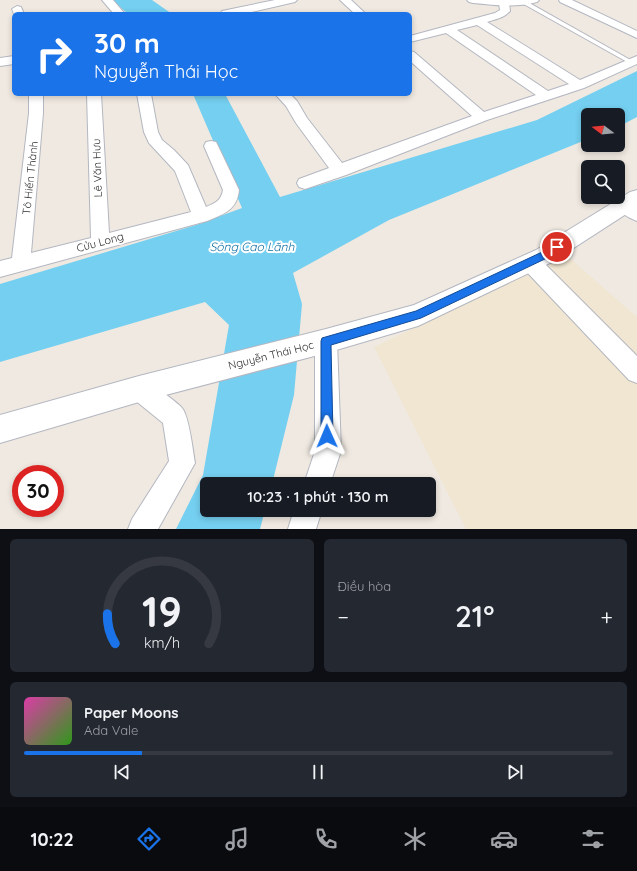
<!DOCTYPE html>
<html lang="vi">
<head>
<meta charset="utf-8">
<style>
  body { margin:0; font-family:Quicksand,sans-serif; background:#242831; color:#f1f3f6; height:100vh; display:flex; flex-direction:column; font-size:15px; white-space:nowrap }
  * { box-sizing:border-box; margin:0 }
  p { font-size:13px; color:#9ea1a6 }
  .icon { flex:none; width:22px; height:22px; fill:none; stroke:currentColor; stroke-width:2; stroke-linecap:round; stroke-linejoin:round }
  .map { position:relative; height:529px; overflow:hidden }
  .side { display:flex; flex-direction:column; gap:10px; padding:10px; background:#0d0f14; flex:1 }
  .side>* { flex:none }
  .hud { position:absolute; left:12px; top:12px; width:400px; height:84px; border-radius:6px; box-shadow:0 2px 6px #0003; background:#1a73e8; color:#fff; overflow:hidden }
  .needle { width:26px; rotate:286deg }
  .tools { position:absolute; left:581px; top:108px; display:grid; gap:8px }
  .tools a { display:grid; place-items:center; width:44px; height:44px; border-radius:6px; background:#171b24; box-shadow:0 2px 6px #0003; font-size:20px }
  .speed { position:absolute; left:12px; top:465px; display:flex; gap:8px; font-size:20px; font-weight:700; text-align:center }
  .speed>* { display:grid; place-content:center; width:52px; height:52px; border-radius:50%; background:#171b24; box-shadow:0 2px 6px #0003; line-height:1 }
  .speed .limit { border:6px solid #d22; background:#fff; color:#111 }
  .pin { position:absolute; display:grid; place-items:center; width:34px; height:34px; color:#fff; margin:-17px; border:2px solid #fff; border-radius:50%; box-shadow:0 1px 4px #0007 }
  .me { position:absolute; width:44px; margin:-22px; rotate:359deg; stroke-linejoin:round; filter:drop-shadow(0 0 3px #0008) }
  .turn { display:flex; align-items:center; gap:14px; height:84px; padding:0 16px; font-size:18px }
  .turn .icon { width:52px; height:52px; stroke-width:2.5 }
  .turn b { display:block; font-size:28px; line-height:34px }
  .big { font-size:30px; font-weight:600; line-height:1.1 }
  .side .tile { flex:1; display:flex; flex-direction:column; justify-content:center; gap:6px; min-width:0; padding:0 14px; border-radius:6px; background:#242831 }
  .side .dial { align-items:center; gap:0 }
  .dial svg { height:104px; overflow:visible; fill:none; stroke:#363941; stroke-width:7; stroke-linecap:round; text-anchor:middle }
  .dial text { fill:#f1f3f6; stroke:none }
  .song { display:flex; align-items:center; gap:12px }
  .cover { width:48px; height:48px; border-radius:6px; background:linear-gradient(135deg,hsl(320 70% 55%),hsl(110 70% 35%)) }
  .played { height:4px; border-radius:2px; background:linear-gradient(90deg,#1a73e8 20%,#363941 20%) }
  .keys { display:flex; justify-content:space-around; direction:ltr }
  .heat { display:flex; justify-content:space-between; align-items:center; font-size:22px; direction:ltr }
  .side .tiles { flex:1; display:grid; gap:10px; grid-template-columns:1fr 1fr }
  .tile:last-child { grid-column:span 2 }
  .trip { position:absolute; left:200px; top:477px; width:236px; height:40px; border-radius:6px; background:#171b24; box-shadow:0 2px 6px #0003; font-weight:600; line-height:40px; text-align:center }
  .tabs { display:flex; height:64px; justify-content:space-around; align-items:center; background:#090b0e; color:#9ea1a6 }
  .tabs .icon { width:28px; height:28px }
  .tabs .active { color:#1a73e8 }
  .tabs b { font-size:18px; color:#f1f3f6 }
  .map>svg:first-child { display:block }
  .education { fill:#f0e6d1 }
  .water { fill:#75cff0 }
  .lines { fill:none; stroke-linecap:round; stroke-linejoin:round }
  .lane-casing { stroke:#b4b7c1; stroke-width:2 }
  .street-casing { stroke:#b4b7c1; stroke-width:2 }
  .secondary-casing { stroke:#b4b7c1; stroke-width:2 }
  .lane { fill:#fff; fill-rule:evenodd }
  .street { fill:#fff; fill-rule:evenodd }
  .secondary { fill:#fff; fill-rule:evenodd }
  .route { fill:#1a73e8; stroke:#114b97 }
  .labels { text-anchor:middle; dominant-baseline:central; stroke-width:4; stroke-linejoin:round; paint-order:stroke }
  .street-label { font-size:11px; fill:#2e2e2e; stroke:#fff }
  .water-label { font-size:12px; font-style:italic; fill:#0d6fa3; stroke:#fff }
</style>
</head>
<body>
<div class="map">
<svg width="637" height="529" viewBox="0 0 637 529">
  <rect width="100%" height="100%" fill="#efe9e1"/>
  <!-- education -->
  <path class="education" d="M567 256 637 317V529H466L374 347Z"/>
  <!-- water -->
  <path class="water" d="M112 0H152L172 14H128Z
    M637 71V117L618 127V115H588V139L389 220 293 273 302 304 294 395 272 484H207V510H265L260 529H176L203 475 229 325 205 302 0 362V284L196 225 242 208 193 94H225L280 197 537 120Z"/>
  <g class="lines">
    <!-- lane casing -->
    <g class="lane-casing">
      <path id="lane" d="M520 0H524L634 62 629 63 520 2Z"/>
    </g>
    <!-- street casing -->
    <g class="street-casing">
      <path id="street" d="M102 0H113L125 14H114Z
        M340 0H351L366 14H355Z
        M504 0 509 3 510 11C504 18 496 19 487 22L580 80 637 56V64L584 88 487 120 346 175 305 189 299 187 297 183 299 179 329 168 296 123 286 106 275 94H290L297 101 307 118 342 163 472 116 410 61V51L414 52 484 112 536 95 446 33 410 42V36L495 13 500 10 499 3 500 1ZM477 25 569 84 548 91 457 30Z
        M559 0H572L637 31V38L560 2Z
        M17 6 21 7 24 14H14L12 9Z
        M29 94H43V113L31 253 91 238 87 94H101L109 233 191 212 175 171 149 143 144 132 137 94H151L158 132 162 140 174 150 188 165 206 207C215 203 221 201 223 190L204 146 206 142 211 141 216 142 218 146 239 190C237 210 224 214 207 221L0 277V261L12 258 29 113Z
        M624 199 637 205V221C629 218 620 213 616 205L618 200Z
        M530 254 537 256 637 356V383L629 380 523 268 521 262 523 256Z
        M326 331 334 334 337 341 341 451 330 484H304L315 451V341L318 334Z
        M139 377C148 381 176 401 182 408 189 416 193 451 195 463L158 529H128L132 519 169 461 163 423 131 397 127 389 131 381Z
        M294 510H322L316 529H288Z"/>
    </g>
    <!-- secondary casing -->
    <g class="secondary-casing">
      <path id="secondary" d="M275 0H297L295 2 243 14H220L222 11Z
        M467 0H539L537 2C516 8 495 5 473 3L469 2Z
        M14 56V64L0 66V58Z
        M637 190V207L552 262 418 326 326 353 139 402 0 443V415L139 376 326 329 414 305 536 250 630 192Z"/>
    </g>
    <!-- lane -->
    <use href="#lane" class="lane"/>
    <!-- street -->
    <use href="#street" class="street"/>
    <!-- secondary -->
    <use href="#secondary" class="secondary"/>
  </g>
  <!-- route -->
  <path class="route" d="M557 244 560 245 561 247 560 250 547 258 421 318 331 345 333 436 332 440 327 442 323 440 321 436V341L322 338 416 311 540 253Z"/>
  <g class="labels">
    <!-- street labels -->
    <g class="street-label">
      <text transform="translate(97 168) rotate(-92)">Lê Văn Hưu</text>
      <text transform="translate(30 178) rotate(-84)">Tô Hiến Thành</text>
      <text transform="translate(100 242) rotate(-15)">Cửu Long</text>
      <text transform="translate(271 355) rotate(-14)">Nguyễn Thái Học</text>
    </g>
    <!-- water labels -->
    <g class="water-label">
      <text x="252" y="246">Sông Cao Lãnh</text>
    </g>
  </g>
</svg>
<div class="tools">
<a><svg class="needle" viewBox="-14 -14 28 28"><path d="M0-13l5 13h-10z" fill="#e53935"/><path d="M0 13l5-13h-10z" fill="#9ea1a6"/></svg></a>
<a><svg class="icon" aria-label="search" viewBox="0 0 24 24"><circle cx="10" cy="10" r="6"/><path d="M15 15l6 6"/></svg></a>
</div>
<div class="speed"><div class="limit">30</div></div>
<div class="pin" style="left:557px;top:247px;background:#d93025"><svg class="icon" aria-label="arrive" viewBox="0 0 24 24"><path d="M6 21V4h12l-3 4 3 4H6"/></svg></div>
<svg class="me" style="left:327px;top:436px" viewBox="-20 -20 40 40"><path d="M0-17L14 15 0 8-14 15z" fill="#1a73e8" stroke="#fff" stroke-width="4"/></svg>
<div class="trip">10:23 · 1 phút · 130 m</div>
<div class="hud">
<div class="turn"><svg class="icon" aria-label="right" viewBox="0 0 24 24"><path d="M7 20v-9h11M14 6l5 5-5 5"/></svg><div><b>30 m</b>Nguyễn Thái Học</div></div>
</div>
</div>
<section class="side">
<div class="tiles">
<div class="tile dial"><svg viewBox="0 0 100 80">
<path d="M14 69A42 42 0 1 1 86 69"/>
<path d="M14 69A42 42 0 0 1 8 46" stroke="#1a73e8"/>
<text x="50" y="56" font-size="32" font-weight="700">19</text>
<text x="50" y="72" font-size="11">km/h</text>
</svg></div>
<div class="tile"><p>Điều hòa</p>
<div class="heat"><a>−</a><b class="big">21°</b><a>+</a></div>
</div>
<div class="tile">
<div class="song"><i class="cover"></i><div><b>Paper Moons</b><p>Ada Vale</p></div></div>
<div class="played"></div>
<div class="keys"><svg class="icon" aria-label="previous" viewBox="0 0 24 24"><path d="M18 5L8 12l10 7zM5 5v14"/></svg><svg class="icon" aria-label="pause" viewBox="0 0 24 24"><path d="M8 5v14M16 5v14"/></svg><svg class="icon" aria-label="next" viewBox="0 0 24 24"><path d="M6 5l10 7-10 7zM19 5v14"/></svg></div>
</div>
</div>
</section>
<nav class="tabs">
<b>10:22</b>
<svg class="icon active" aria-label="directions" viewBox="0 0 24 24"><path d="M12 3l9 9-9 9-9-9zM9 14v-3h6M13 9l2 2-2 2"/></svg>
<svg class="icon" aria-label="music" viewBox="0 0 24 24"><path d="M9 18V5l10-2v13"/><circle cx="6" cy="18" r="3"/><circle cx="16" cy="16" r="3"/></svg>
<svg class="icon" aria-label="phone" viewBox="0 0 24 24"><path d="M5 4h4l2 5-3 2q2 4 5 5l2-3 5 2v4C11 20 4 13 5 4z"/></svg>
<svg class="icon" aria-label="climate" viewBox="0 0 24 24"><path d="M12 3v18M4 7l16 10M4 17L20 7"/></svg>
<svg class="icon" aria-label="car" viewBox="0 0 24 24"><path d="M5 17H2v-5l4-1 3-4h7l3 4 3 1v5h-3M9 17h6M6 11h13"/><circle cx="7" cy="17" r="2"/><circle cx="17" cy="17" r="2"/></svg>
<svg class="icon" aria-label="filters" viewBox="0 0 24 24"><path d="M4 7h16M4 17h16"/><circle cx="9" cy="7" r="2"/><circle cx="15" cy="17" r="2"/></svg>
</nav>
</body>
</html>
